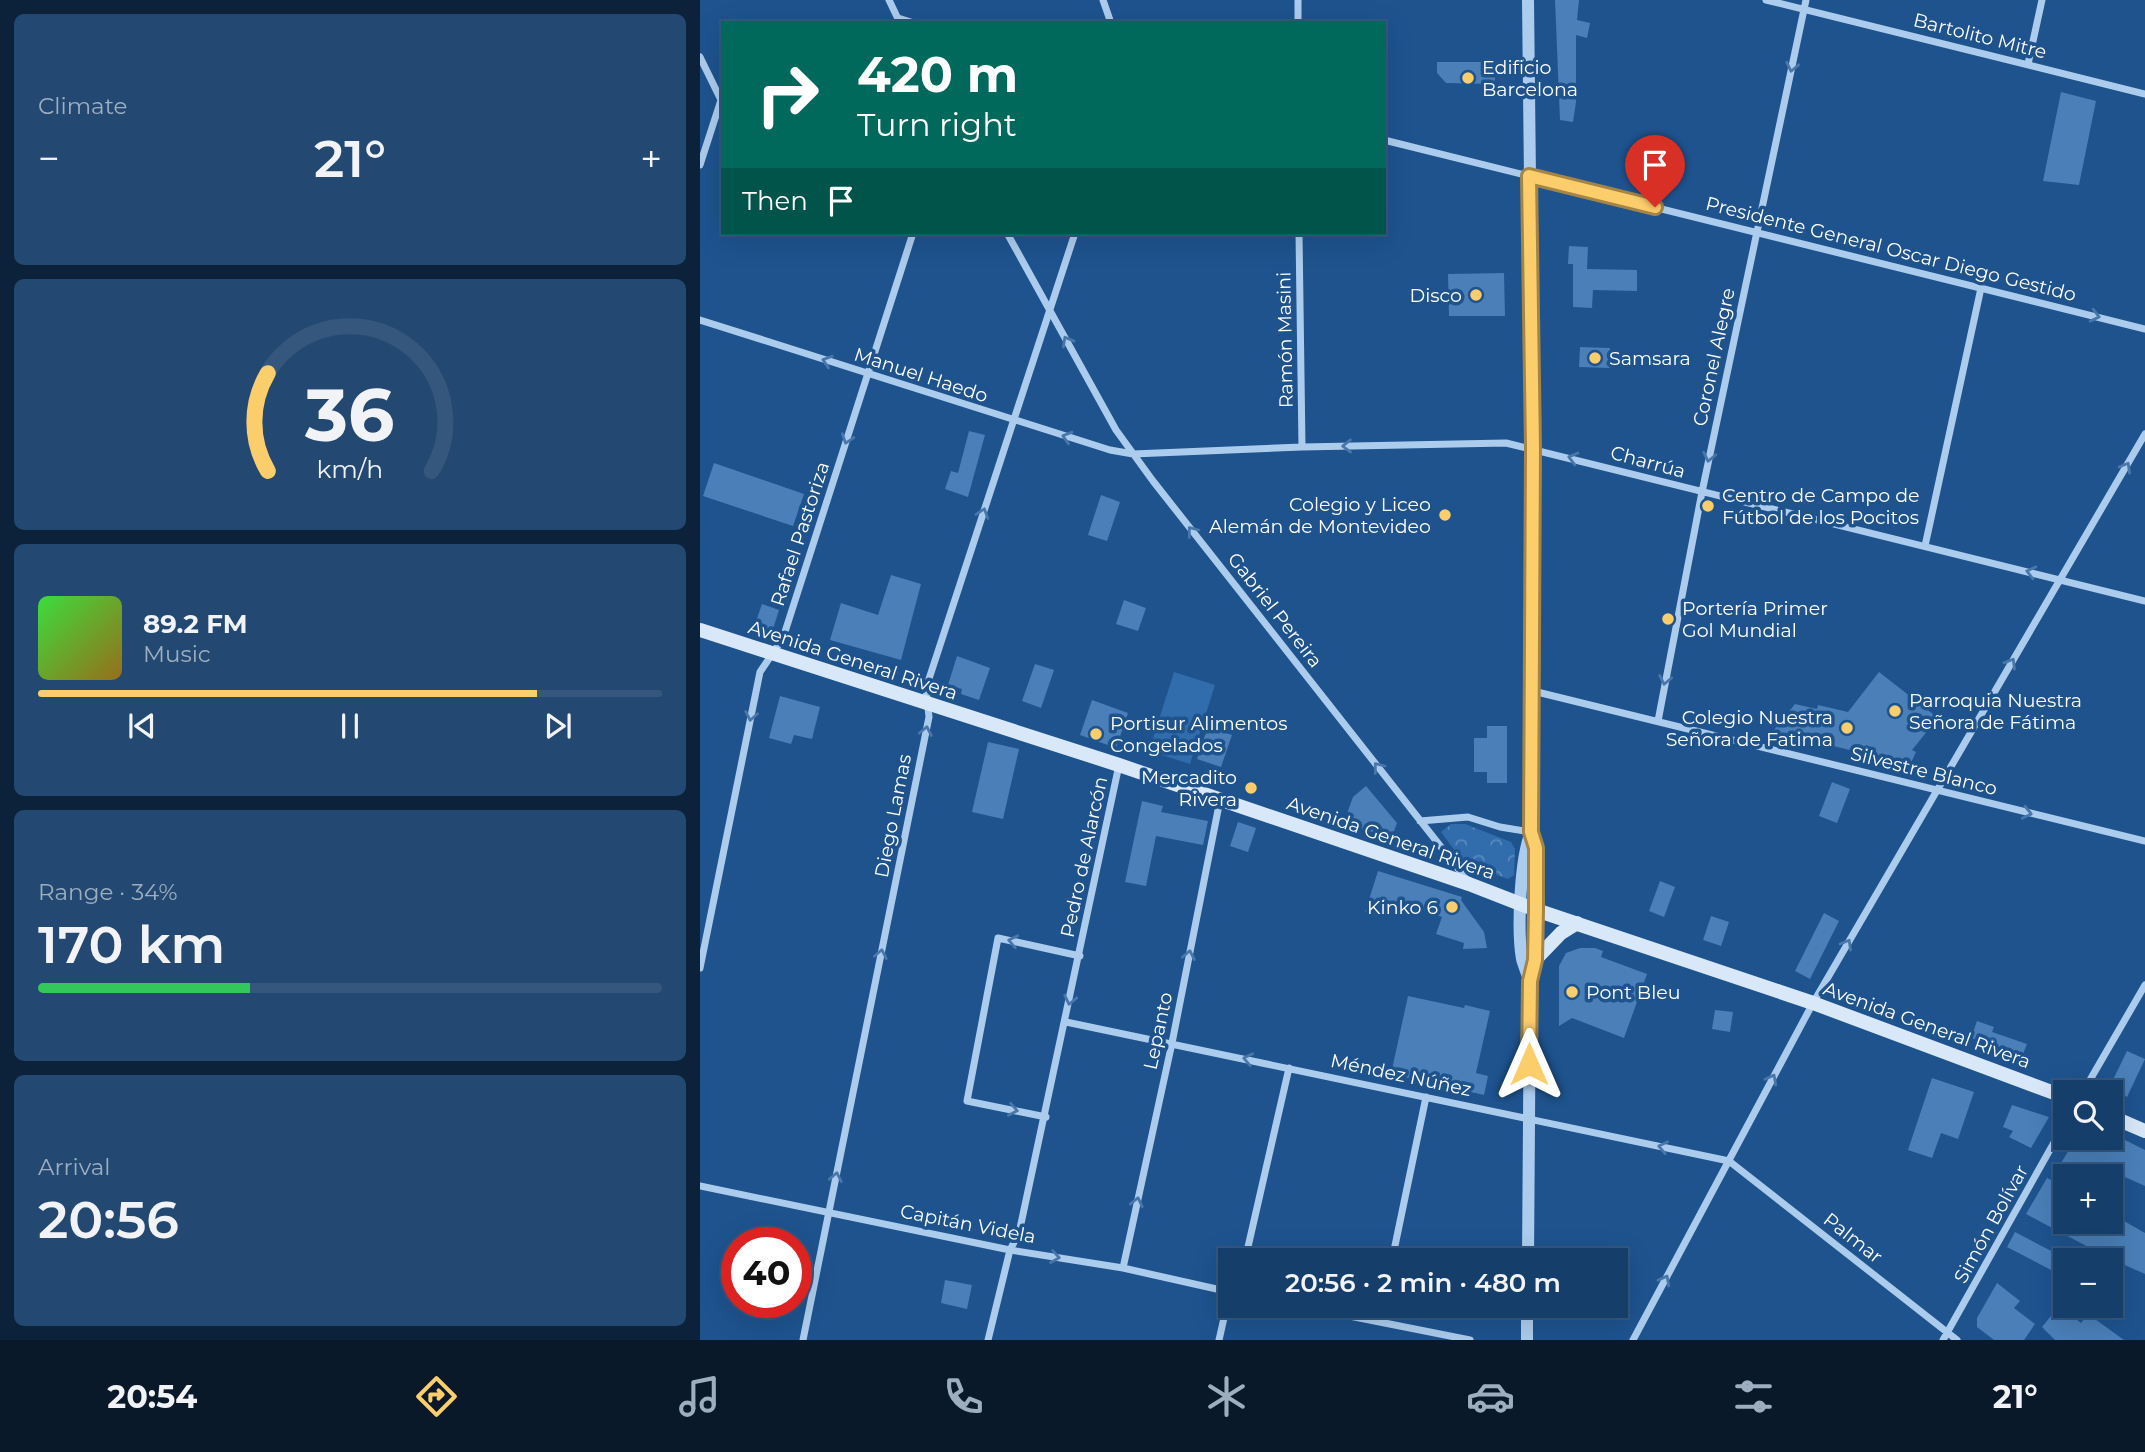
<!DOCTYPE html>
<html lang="en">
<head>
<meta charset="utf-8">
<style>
  body { margin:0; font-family:Montserrat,sans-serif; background:#234972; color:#f1f3f6; height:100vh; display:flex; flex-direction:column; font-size:26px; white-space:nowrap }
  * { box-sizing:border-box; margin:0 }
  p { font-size:23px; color:#9eaec1 }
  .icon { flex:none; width:38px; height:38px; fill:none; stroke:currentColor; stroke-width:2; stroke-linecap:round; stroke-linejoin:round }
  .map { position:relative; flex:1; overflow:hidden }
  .details { display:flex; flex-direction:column; gap:14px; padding:14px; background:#0c223a; width:700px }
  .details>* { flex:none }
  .guide { position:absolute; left:21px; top:21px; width:665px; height:214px; border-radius:0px; box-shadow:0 7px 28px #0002,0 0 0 2px #35577e; background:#00695c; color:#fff; overflow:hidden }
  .controls { position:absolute; left:1353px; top:1080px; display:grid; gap:14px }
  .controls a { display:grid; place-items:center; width:70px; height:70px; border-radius:0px; background:#163e6a; box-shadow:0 7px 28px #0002,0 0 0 2px #35577e; font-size:35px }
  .speed { position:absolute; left:21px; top:1227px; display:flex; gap:14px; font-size:35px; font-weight:700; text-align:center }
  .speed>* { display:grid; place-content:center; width:91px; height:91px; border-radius:50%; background:#163e6a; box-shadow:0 7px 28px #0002,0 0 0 2px #35577e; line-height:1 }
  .speed .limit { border:10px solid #d22; background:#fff; color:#111 }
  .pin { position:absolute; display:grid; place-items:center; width:60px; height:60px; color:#fff; margin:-72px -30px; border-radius:50% 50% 50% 0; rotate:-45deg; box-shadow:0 0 7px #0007 }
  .pin .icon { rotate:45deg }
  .me { position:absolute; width:77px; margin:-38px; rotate:0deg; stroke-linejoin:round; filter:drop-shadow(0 0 5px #0008) }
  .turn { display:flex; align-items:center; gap:24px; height:147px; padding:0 21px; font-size:32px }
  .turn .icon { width:91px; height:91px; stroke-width:2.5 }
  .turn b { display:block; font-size:49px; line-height:60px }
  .then { display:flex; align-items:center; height:66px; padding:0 21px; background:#0003; gap:14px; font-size:26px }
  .big { font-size:52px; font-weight:600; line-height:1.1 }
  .details .card { flex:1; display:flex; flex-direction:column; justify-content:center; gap:10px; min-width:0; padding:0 24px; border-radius:10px; background:#234972 }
  .details .dial { align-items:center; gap:0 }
  .dial svg { height:182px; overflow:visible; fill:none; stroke:#35577e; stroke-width:7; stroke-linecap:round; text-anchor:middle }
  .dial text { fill:#f1f3f6; stroke:none }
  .song { display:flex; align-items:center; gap:21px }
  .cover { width:84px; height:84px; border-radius:10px; background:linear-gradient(135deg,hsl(120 70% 55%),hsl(40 70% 35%)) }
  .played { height:7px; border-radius:4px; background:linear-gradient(90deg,#fccd6b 80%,#35577e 80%) }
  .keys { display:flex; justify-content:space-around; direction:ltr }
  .heat { display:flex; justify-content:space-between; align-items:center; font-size:38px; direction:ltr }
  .charge { height:10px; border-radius:5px; background:linear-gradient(90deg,#34c759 34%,#35577e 0) }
  .trip { position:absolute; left:518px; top:1248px; width:410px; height:70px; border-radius:0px; background:#163e6a; box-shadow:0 7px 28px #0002,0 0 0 2px #35577e; font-weight:600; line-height:70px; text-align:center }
  .tab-bar { display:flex; height:112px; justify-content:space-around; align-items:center; background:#09192a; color:#9eaec1 }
  .tab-bar .icon { width:49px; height:49px }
  .tab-bar .on { color:#fccd6b }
  .tab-bar b { font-size:32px; color:#f1f3f6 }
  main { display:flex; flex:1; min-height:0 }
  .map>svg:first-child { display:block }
  .park { fill:url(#park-crowns) }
  .pitch { fill:#316dac }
  .building { fill:#4a7fb8 }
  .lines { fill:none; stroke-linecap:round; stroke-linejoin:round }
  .minor { stroke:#accced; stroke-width:7 }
  .tertiary { stroke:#accced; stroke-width:12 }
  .secondary { stroke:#d9e8f9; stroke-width:14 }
  .oneway { stroke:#4977aa }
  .route-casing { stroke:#a48546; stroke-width:18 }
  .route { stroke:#fccd6b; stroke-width:12 }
  .poi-dot { fill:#fccd6b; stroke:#1e538e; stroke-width:2.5 }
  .labels { text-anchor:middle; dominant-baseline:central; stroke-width:7; stroke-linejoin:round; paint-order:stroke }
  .street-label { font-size:19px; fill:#fff; stroke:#1e538e }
  .poi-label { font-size:19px; fill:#fff; stroke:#1e538e; text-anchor:start }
</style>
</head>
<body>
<main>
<section class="details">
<div class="card"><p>Climate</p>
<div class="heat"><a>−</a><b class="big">21°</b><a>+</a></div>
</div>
<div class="card dial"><svg viewBox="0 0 100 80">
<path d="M14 69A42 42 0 1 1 86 69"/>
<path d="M14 69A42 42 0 0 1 14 26" stroke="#fccd6b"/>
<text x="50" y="56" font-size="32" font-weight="700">36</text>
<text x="50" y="72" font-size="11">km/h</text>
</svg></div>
<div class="card">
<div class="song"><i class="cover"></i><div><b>89.2 FM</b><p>Music</p></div></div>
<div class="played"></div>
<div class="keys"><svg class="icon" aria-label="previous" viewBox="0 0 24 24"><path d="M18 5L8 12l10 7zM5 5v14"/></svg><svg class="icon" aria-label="pause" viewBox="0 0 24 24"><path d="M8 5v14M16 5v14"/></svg><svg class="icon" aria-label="next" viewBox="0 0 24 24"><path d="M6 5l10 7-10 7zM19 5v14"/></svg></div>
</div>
<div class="card"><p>Range · 34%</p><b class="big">170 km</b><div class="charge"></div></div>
<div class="card"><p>Arrival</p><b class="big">20:56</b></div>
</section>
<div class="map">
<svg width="1445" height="1340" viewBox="0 0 1445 1340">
  <defs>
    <pattern id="park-crowns" width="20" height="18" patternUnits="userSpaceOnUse" patternTransform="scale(1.75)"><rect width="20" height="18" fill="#316dac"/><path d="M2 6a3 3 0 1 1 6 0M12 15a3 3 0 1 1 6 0" fill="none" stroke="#5a8abd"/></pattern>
  </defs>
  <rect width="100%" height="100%" fill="#1e538e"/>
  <!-- park -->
  <path class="park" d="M751 824H765L811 842 815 849 814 875 808 879 764 863 741 832Z"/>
  <!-- pitch -->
  <path class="pitch" d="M474 672 515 685 490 764 449 751Z"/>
  <!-- building -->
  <path class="building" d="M855 0H879L877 20 890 23 887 38 876 35V102L873 122 860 120Z
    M737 62H795V84L746 83 737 73Z
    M1361 92 1396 101 1379 185 1343 181Z
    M869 246 888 247 887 269 937 270V291L893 290 892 308 873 307V264H868Z
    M804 273 805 316H749L748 274Z
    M880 347 910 348V368L879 367Z
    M269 431 285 435 268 497 245 489 251 471 258 473Z
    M14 463 104 494 93 526 3 496Z
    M401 495 420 502 407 541 388 535Z
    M191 575 221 584 201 660 130 640 141 603 178 615Z
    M424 600 446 608 438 631 416 624Z
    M62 604 79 610 73 629 68 632 54 627Z
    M257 656 290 668 279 700 261 694 262 689 248 685Z
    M335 664 354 670 341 708 322 701Z
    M1179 672 1238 718 1212 750 1216 752 1210 765 1073 731 1095 704 1117 709 1118 705 1148 712Z
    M80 696 120 707 112 739 94 735 91 744 69 738Z
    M392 700 428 713 416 748 380 735Z
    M787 726H807V783H787V772H774V738H787Z
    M508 727 532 735 521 767 497 759Z
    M288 742 319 749 303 819 272 812Z
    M1132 782 1150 789 1137 823 1119 816Z
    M666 786 697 823 691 839 644 822 653 797Z
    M442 801 463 806 461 812 508 821 503 845 456 836 446 886 425 882Z
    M538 822 556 828 548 852 530 846Z
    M678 871 762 897 761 900 784 932 787 948 763 949 764 943 736 934 742 917 709 906 706 916 679 907 676 915 665 912Z
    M960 881 975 887 964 917 949 911Z
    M1124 913 1139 921 1110 979 1095 971Z
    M1011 916 1029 922 1021 946 1003 940Z
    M880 948H895L903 951 901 957 947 974 924 1038 872 1018 859 1026V966L866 953Z
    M708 996 764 1008 765 1005 790 1011 776 1073 788 1076 784 1095 691 1074Z
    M1015 1010 1033 1012 1030 1032 1012 1029Z
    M1277 1021 1294 1027 1292 1032 1327 1044 1321 1059 1304 1052 1305 1049 1271 1038Z
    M1427 1051 1445 1059 1427 1097 1409 1088Z
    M1232 1078 1274 1092 1258 1139 1241 1133 1232 1158 1208 1150Z
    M1312 1105 1349 1117 1331 1148 1309 1137 1313 1131 1303 1127Z
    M1376 1138H1401L1420 1146 1423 1139 1445 1150V1186L1409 1170 1407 1176H1365V1222H1410V1213L1445 1233V1274L1411 1259 1326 1214 1347 1178 1351 1180Z
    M1315 1232 1359 1255 1351 1270 1307 1247Z
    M245 1280 272 1285 267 1309 241 1303Z
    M1297 1283 1320 1301 1314 1308 1335 1324 1324 1340H1294L1277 1327V1318Z
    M1359 1306 1381 1323 1388 1314 1424 1340H1355L1342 1327Z"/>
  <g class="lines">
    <!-- minor -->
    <path class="minor" d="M189 0 200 23
      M403 0 411 23
      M1066 0 1445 94
      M198 18 214 23
      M598 23V0
      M0 57 21 100 0 165
      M1328 64 1342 0
      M684 140 1445 329
      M307 233 416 430 453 481 767 880
      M599 233 602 447
      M0 320 410 450 433 454 602 447 806 443 1445 601
      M1225 546 1281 288
      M833 691 1445 841
      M958 721 1002 492 1106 0
      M720 821 768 817 800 827 831 832
      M0 968 60 672 83 638 213 233
      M366 1022 1029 1161 1257 1340
      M1383 1092 1445 985
      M346 1117 267 1101 298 938 380 956
      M0 1186 310 1250 423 1268 530 1292
      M545 1260 589 1068
      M692 1260 726 1097
      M423 1268 472 1043 520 800
      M599 1306 770 1340
      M679 1322 683 1306
      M103 1340 229 717 226 688 375 233
      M288 1340 310 1250 319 1233 419 765
      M519 1340 526 1309 530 1300
      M933 1340 1113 1003 1445 434
      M1243 1340 1365 1123"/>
    <!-- tertiary -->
    <path class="tertiary" d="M829 980C827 973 824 966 822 959 817 930 820 859 831 832
      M828 1260 830 981C838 946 842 866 831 832L833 448 828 0
      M827 1340V1306"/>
    <!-- secondary -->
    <path class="secondary" d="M0 630 419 765 769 884 836 910 1113 1003 1365 1097
      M835 960 861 933 877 923
      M1410 1116 1445 1131"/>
  </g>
  <!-- one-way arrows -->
  <defs><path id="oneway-chevron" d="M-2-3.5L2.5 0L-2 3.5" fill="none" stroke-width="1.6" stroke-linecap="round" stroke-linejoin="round" transform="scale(1.75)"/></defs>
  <g class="oneway">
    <use href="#oneway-chevron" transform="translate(1092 67) rotate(102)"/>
    <use href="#oneway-chevron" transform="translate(1395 316) rotate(14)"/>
    <use href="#oneway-chevron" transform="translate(367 341) rotate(-119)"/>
    <use href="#oneway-chevron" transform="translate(127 361) rotate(-162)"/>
    <use href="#oneway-chevron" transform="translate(367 437) rotate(-163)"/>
    <use href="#oneway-chevron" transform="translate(147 439) rotate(108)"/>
    <use href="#oneway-chevron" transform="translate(647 446) rotate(179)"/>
    <use href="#oneway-chevron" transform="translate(1009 457) rotate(102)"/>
    <use href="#oneway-chevron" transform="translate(873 458) rotate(-165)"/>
    <use href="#oneway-chevron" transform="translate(1426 467) rotate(-60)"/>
    <use href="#oneway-chevron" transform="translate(283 513) rotate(-72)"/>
    <use href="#oneway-chevron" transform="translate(492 531) rotate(-128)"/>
    <use href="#oneway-chevron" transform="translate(1331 572) rotate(-166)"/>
    <use href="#oneway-chevron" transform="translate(1311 663) rotate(-59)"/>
    <use href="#oneway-chevron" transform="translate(965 680) rotate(101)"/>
    <use href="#oneway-chevron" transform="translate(51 716) rotate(101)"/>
    <use href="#oneway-chevron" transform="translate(226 731) rotate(-79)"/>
    <use href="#oneway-chevron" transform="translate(678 767) rotate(-128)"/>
    <use href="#oneway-chevron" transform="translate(1327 813) rotate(13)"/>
    <use href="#oneway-chevron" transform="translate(313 941) rotate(-168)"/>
    <use href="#oneway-chevron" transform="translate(1147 944) rotate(-60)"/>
    <use href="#oneway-chevron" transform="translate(181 954) rotate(-79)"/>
    <use href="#oneway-chevron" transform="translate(489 955) rotate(-79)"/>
    <use href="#oneway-chevron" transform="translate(370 1000) rotate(102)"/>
    <use href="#oneway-chevron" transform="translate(548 1059) rotate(-168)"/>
    <use href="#oneway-chevron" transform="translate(1072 1079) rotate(-62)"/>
    <use href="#oneway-chevron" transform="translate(313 1110) rotate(11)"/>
    <use href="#oneway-chevron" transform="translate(963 1147) rotate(-168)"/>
    <use href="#oneway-chevron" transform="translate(136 1177) rotate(-79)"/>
    <use href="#oneway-chevron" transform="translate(437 1202) rotate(-78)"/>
    <use href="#oneway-chevron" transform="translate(355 1257) rotate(9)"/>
    <use href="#oneway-chevron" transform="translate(965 1280) rotate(-62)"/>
  </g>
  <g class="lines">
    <!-- route casing -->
    <g class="route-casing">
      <path id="route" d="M829 1064 830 981 835 960 836 910V848L831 832 833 448 829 176 955 207"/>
    </g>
    <!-- route -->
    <use href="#route" class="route"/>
  </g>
  <!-- markers -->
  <g class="poi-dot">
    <circle cx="768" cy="78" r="7"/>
    <circle cx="776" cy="295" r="7"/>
    <circle cx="895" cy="358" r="7"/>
    <circle cx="1008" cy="506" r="7"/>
    <circle cx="745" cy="515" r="7"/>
    <circle cx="968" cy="619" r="7"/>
    <circle cx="1195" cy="711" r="7"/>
    <circle cx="1147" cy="728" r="7"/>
    <circle cx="396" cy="734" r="7"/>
    <circle cx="551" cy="788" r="7"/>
    <circle cx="752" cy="907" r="7"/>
    <circle cx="872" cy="992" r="7"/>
  </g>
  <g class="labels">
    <!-- street labels -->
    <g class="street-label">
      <text transform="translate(1280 36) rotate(14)">Bartolito Mitre</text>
      <text transform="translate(1191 249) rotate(14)">Presidente General Oscar Diego Gestido</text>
      <text transform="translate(585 340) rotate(-91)">Ramón Masini</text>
      <text transform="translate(1014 357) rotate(-78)">Coronel Alegre</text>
      <text transform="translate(221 375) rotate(18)">Manuel Haedo</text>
      <text transform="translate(948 462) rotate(15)">Charrúa</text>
      <text transform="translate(100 534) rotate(-72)">Rafael Pastoriza</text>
      <text transform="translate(575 610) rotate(52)">Gabriel Pereira</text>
      <text transform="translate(153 660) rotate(18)">Avenida General Rivera</text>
      <text transform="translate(1224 771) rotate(14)">Silvestre Blanco</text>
      <text transform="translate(193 816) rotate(-79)">Diego Lamas</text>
      <text transform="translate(691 838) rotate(19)">Avenida General Rivera</text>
      <text transform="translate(384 857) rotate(-78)">Pedro de Alarcón</text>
      <text transform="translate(1227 1025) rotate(20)">Avenida General Rivera</text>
      <text transform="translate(458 1031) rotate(-78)">Lepanto</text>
      <text transform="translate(701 1075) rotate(12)">Méndez Núñez</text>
      <text transform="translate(268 1224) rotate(11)">Capitán Videla</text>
      <text transform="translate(1291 1224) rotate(-61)">Simón Bolívar</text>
      <text transform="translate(1153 1238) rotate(38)">Palmar</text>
    </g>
    <!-- poi labels -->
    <g class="poi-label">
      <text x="782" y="67">Edificio<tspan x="782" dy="22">Barcelona</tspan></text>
      <text x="762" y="295" text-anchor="end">Disco</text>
      <text x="909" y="358">Samsara</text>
      <text x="1022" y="495">Centro de Campo de<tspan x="1022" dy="22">Fútbol de los Pocitos</tspan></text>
      <text x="731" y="504" text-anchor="end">Colegio y Liceo<tspan x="731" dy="22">Alemán de Montevideo</tspan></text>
      <text x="982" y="608">Portería Primer<tspan x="982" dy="22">Gol Mundial</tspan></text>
      <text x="1209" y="700">Parroquia Nuestra<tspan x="1209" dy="22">Señora de Fátima</tspan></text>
      <text x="1133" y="717" text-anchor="end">Colegio Nuestra<tspan x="1133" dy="22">Señora de Fatima</tspan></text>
      <text x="410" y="723">Portisur Alimentos<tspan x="410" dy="22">Congelados</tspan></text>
      <text x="537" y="777" text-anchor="end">Mercadito<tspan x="537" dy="22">Rivera</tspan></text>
      <text x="738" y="907" text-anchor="end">Kinko 6</text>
      <text x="886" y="992">Pont Bleu</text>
    </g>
  </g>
</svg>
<div class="controls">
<a><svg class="icon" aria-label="search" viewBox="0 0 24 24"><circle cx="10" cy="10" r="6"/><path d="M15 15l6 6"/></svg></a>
<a>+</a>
<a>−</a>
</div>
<div class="speed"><div class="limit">40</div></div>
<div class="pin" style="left:955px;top:207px;background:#d93025"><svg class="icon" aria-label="arrive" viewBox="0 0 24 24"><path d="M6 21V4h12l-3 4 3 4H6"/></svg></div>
<svg class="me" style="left:829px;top:1064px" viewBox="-20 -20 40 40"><path d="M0-17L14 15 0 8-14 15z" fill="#fccd6b" stroke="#fff" stroke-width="4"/></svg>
<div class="trip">20:56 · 2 min · 480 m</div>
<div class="guide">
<div class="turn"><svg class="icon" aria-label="right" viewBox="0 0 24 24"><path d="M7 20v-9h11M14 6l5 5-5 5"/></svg><div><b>420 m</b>Turn right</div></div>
<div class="then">Then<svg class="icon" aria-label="arrive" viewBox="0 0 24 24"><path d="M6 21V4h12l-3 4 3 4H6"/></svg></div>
</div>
</div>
</main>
<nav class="tab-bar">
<b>20:54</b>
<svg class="icon on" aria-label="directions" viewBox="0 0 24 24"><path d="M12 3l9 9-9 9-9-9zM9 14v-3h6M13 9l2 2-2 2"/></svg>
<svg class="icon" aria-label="music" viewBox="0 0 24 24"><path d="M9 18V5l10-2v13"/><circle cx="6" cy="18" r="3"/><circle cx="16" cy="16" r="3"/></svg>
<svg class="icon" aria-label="phone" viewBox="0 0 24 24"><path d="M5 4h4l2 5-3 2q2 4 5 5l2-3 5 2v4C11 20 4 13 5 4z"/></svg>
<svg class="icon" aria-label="climate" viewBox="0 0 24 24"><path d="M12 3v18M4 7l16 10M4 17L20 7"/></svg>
<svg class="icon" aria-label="car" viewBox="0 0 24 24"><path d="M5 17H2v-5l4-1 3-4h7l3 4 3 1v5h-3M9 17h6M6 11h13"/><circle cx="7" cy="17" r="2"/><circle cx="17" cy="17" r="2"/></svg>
<svg class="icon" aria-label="filters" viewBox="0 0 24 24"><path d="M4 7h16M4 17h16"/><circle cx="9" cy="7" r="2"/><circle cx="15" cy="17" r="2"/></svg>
<b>21°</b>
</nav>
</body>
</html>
